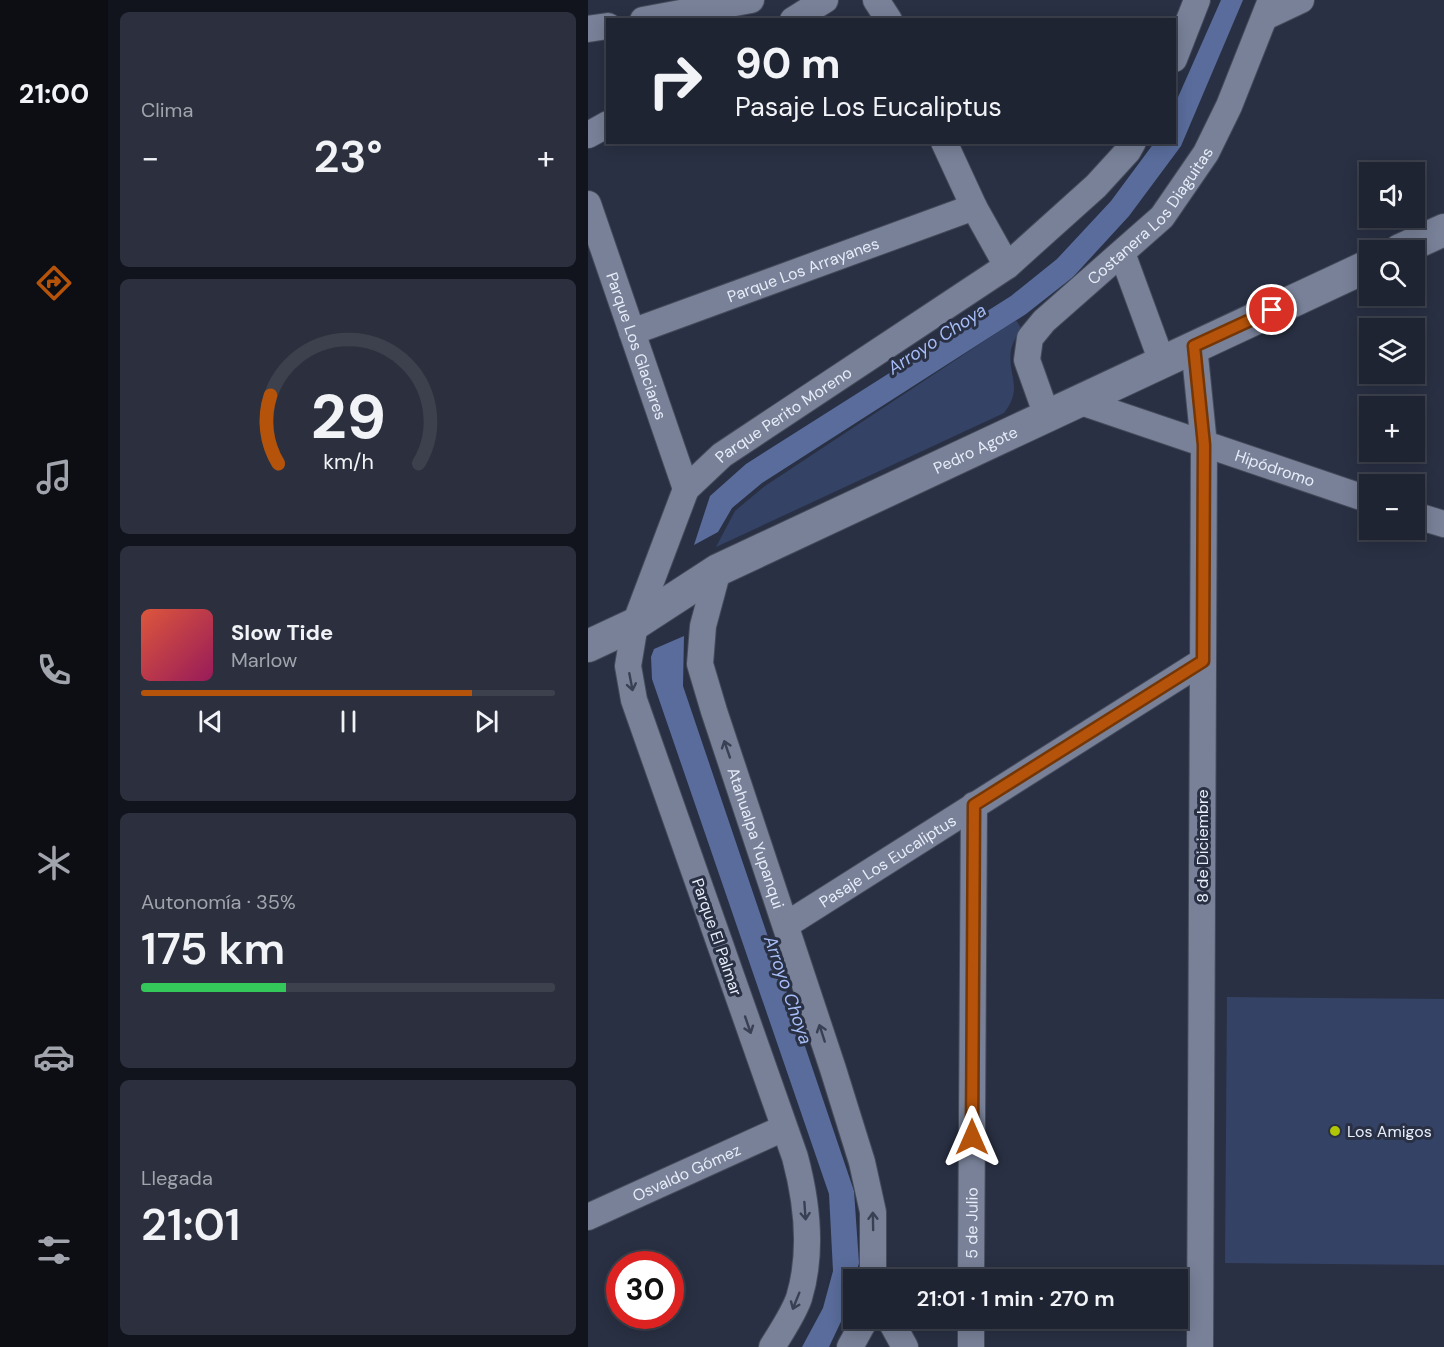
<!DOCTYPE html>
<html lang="es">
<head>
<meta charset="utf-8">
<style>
  body { margin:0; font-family:"DM Sans",sans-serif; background:#2c303e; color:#f1f3f6; height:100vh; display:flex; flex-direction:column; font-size:22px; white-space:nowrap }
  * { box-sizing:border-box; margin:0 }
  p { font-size:20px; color:#a1a4ac }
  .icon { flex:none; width:33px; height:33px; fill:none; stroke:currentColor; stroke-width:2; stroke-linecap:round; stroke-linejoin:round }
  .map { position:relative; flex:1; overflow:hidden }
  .side { display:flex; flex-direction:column; gap:12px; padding:12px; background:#11141c; width:480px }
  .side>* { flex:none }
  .top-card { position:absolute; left:18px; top:18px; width:570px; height:126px; border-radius:0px; box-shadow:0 3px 15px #0003,0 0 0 2px #3c414d; background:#1f2432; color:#f1f3f6; overflow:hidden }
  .controls { position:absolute; left:771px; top:162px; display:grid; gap:12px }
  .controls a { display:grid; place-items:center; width:66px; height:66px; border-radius:0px; background:#1f2432; box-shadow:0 3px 15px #0003,0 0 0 2px #3c414d; font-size:30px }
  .speed { position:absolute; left:18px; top:1251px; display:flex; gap:12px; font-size:30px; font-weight:700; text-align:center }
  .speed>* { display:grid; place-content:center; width:78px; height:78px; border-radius:50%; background:#1f2432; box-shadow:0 3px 15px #0003,0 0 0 2px #3c414d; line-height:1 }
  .speed .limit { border:9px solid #d22; background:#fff; color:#111 }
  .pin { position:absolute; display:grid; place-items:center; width:51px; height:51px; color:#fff; margin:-26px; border:3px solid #fff; border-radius:50%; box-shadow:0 2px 6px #0007 }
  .me { position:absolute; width:66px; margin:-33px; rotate:0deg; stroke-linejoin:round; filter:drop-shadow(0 0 4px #0008) }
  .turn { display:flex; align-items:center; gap:21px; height:126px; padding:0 30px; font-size:27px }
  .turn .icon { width:78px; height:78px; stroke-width:2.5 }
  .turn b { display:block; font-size:42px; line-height:51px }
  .big { font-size:45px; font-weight:600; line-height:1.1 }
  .side .card { flex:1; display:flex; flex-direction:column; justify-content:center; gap:9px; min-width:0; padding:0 21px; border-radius:9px; background:#2c303e }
  .side .dial { align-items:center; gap:0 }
  .dial svg { height:156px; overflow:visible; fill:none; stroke:#3c414d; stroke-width:7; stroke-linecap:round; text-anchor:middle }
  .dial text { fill:#f1f3f6; stroke:none }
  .song { display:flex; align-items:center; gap:18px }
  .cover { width:72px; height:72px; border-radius:9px; background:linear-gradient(135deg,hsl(10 70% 55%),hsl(330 70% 35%)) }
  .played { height:6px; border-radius:3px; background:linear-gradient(90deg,#b45309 80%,#3c414d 80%) }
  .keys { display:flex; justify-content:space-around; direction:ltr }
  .heat { display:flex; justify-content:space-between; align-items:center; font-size:33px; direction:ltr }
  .charge { height:9px; border-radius:4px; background:linear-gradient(90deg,#34c759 35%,#3c414d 0) }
  .trip { position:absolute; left:255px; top:1269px; width:345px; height:60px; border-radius:0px; background:#1f2432; box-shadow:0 3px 15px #0003,0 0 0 2px #3c414d; font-weight:600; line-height:60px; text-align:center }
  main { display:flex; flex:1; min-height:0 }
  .dock { display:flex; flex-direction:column; width:108px; justify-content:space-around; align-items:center; background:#0c0e14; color:#a1a4ac }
  .dock .icon { width:42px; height:42px }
  .dock .on { color:#b45309 }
  .dock b { font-size:27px; color:#f1f3f6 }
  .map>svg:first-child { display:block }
  .green { fill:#344266 }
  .water { fill:#596c9b }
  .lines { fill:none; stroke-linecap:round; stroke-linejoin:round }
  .minor-casing { stroke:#444b5b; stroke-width:28 }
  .tertiary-casing { stroke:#444b5b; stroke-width:34 }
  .minor { stroke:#788198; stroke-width:26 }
  .tertiary { stroke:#788198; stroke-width:32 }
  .oneway { stroke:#394054 }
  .route-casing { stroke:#753606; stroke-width:15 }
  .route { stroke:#b45309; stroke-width:10 }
  .poi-dot { fill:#afc505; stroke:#293043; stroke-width:2 }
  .labels { text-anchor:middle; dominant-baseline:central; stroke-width:6; stroke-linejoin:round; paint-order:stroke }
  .street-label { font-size:16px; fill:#e6ecf8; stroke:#293043 }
  .poi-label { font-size:16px; fill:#e6ecf8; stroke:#293043; text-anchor:start }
  .water-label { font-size:18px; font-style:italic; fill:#a6bdf7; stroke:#293043 }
</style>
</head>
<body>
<main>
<nav class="dock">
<b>21:00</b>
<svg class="icon on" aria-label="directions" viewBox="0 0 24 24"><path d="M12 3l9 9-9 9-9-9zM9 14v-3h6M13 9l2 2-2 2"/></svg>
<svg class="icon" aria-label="music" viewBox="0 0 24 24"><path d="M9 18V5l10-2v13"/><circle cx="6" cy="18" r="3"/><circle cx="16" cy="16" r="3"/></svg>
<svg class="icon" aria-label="phone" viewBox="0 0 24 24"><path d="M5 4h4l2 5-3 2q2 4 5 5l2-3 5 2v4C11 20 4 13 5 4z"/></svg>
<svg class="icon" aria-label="climate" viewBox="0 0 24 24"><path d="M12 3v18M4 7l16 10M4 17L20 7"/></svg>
<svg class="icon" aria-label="car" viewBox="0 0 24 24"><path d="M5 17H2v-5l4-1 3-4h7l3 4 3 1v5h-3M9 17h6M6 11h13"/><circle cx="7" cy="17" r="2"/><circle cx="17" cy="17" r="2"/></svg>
<svg class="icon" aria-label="filters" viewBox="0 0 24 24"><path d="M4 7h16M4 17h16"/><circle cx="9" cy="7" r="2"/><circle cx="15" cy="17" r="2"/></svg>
</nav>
<section class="side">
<div class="card"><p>Clima</p>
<div class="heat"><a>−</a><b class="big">23°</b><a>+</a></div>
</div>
<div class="card dial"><svg viewBox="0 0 100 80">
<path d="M14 69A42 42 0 1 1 86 69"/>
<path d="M14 69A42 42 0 0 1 10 34" stroke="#b45309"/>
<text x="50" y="56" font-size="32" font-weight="700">29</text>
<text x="50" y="72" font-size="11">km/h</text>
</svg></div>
<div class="card">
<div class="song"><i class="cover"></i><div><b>Slow Tide</b><p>Marlow</p></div></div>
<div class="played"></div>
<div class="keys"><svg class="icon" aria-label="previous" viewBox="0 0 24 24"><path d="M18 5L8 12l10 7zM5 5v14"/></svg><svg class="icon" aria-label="pause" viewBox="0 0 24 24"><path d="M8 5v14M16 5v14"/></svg><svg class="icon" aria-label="next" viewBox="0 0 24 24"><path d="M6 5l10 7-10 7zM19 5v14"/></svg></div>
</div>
<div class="card"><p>Autonomía · 35%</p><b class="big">175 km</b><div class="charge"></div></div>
<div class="card"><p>Llegada</p><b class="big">21:01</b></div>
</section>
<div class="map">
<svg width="856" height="1347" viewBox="0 0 856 1347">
  <rect width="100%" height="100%" fill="#293043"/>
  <!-- green -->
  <path class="green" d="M428 320 433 328C429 335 425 342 423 350 419 376 436 387 416 413L128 547 147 511 177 486Z
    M639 997 856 999V1265L637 1263Z"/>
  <!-- water -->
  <path class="water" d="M633 0H655L593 146 541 216 485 277 438 314 174 483 144 508 130 532 106 545 122 496 158 464 423 296 469 259 523 201 566 143 586 142 587 104Z
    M96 636 95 686 266 1191 271 1263 258 1311 241 1347H214L235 1308 245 1271 241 1194 64 679 63 657 66 649Z"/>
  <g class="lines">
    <!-- minor casing -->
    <g class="minor-casing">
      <g id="minor">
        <path d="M288 0 301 20"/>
        <path d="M677 17 713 0"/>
        <path d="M55 20 163 0"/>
        <path d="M205 20 237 0"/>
        <path d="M0 29 20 26"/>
        <path d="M586 59 609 0"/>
        <path d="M0 135 20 124"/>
        <path d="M356 142 386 207 419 266"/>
        <path id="s1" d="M0 204 98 489"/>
        <path d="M534 253 574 362"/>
        <path id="s2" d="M44 332 386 207"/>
        <path d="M606 346 616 445 612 1347"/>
        <path id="s3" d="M490 401 782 500"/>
        <path id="s4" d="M459 416 439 360 442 338 456 321 574 217 618 153 641 106 683 0"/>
        <path d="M826 515 856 524"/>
        <path id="s5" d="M130 570 115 626 112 664 126 711 245 1069 274 1162 285 1212V1280"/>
        <path id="s6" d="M198 925 615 661"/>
        <path id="s7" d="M0 1217 196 1128"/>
        <path id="s8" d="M383 1280 386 805"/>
        <path d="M301 1318 317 1347"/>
        <path id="s9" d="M184 1347C193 1332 205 1315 211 1298 225 1252 219 1202 207 1157L46 700 40 666 47 624 98 489 134 455 419 266 508 186 540 151 545 142"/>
        <path d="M262 1347 278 1318"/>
        <path d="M383 1347V1318"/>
      </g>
    </g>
    <!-- tertiary casing -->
    <g class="tertiary-casing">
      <g id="tertiary">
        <path d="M812 250 856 230"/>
        <path id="s10" d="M0 646 47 624 130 570 782 265"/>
      </g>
    </g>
    <!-- minor -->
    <use href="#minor" class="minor"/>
    <!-- tertiary -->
    <use href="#tertiary" class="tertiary"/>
  </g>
  <!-- one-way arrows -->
  <defs><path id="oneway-shaft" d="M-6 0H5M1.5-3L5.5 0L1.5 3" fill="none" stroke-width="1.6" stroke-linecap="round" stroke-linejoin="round" transform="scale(1.5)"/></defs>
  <g class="oneway">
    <use href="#oneway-shaft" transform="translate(43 682) rotate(79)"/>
    <use href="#oneway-shaft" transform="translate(139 749) rotate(-109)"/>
    <use href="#oneway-shaft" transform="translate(160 1025) rotate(71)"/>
    <use href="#oneway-shaft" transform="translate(234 1033) rotate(-108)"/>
    <use href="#oneway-shaft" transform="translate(217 1211) rotate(86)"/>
    <use href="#oneway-shaft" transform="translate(285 1221) rotate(-91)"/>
    <use href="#oneway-shaft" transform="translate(208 1301) rotate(112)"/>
  </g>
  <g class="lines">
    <!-- route casing -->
    <g class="route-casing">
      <path id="route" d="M384 1137 386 805 615 661 616 445 606 346 684 310"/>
    </g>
    <!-- route -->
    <use href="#route" class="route"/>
  </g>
  <!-- markers -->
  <circle class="poi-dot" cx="747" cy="1131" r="6"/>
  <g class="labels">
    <!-- street labels -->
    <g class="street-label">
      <text stroke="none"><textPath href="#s4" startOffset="254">Costanera Los Diaguitas</textPath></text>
      <text stroke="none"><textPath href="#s2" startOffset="182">Parque Los Arrayanes</textPath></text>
      <text stroke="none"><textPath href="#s1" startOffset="150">Parque Los Glaciares</textPath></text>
      <text stroke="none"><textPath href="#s9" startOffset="1028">Parque Perito Moreno</textPath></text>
      <text stroke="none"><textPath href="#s10" startOffset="435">Pedro Agote</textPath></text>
      <text stroke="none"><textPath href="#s3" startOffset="208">Hipódromo</textPath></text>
      <text stroke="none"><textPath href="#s5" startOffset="279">Atahualpa Yupanqui</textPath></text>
      <text transform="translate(614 846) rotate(-90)">8 de Diciembre</text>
      <text stroke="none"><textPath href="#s6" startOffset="120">Pasaje Los Eucaliptus</textPath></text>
      <text transform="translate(129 937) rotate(71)">Parque El Palmar</text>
      <text stroke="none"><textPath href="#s7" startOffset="108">Osvaldo Gómez</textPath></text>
      <text stroke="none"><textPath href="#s8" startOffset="57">5 de Julio</textPath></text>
    </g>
    <!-- poi labels -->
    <g class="poi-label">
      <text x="759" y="1131">Los Amigos</text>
    </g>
    <!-- water labels -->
    <g class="water-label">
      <text transform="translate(349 339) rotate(-33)">Arroyo Choya</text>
      <text transform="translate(200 990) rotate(71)">Arroyo Choya</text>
    </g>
  </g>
</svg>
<div class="controls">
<a><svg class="icon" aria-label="sound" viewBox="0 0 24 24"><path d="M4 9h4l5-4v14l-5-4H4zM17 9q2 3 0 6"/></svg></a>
<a><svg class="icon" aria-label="search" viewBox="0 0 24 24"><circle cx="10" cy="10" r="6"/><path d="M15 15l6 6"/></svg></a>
<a><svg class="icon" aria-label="layers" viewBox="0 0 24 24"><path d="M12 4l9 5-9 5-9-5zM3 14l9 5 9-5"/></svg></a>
<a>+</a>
<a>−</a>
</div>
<div class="speed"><div class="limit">30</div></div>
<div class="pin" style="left:684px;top:310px;background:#d93025"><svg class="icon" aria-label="arrive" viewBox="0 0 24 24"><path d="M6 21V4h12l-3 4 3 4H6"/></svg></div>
<svg class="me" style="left:384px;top:1137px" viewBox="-20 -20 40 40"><path d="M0-17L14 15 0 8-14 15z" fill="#b45309" stroke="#fff" stroke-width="4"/></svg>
<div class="trip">21:01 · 1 min · 270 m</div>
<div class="top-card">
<div class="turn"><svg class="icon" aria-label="right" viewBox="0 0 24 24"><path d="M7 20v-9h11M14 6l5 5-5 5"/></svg><div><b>90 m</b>Pasaje Los Eucaliptus</div></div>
</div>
</div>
</main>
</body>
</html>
